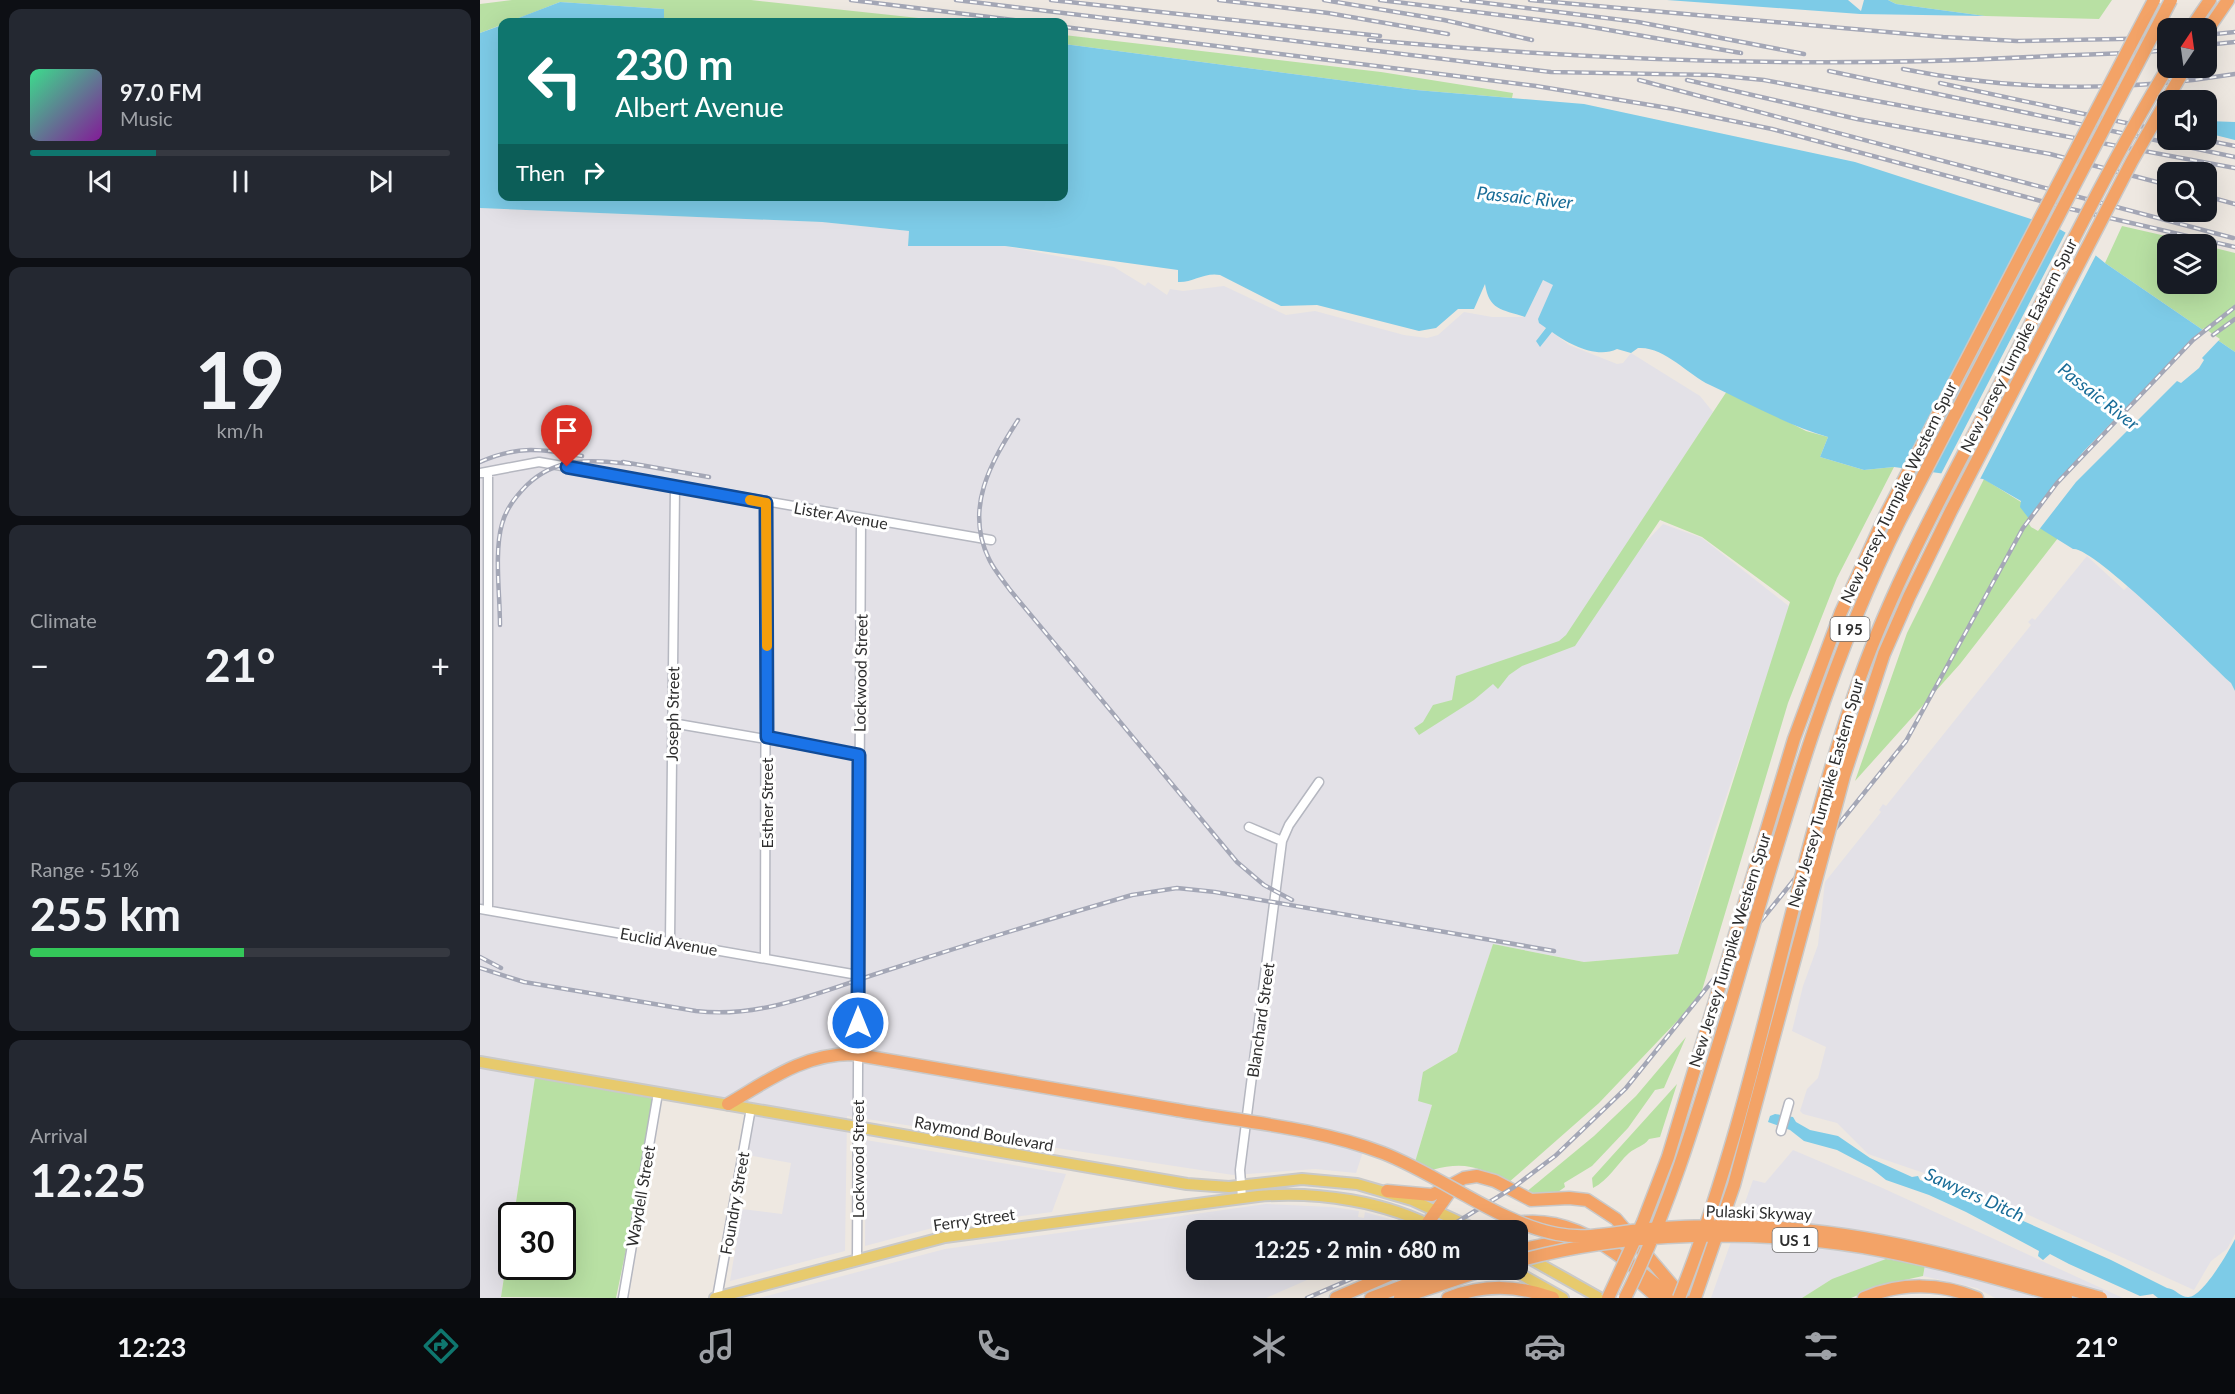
<!DOCTYPE html>
<html lang="en">
<head>
<meta charset="utf-8">
<style>
  body { margin:0; font-family:Lato,sans-serif; background:#242831; color:#f1f3f6; height:100vh; display:flex; flex-direction:column; font-size:22px; white-space:nowrap }
  * { box-sizing:border-box; margin:0 }
  p { font-size:20px; color:#9ea1a6 }
  .icon { flex:none; width:33px; height:33px; fill:none; stroke:currentColor; stroke-width:2; stroke-linecap:round; stroke-linejoin:round }
  .map { position:relative; flex:1; overflow:hidden }
  .details { display:flex; flex-direction:column; gap:9px; padding:9px; background:#0d0f14; width:480px }
  .details>* { flex:none }
  .hud { position:absolute; left:18px; top:18px; width:570px; height:183px; border-radius:12px; box-shadow:0 6px 24px #0002; background:#0f766e; color:#fff; overflow:hidden }
  .needle { width:39px; rotate:13deg }
  .buttons { position:absolute; left:1677px; top:18px; display:grid; gap:12px }
  .buttons a { display:grid; place-items:center; width:60px; height:60px; border-radius:12px; background:#171b24; box-shadow:0 6px 24px #0002; font-size:30px }
  .speed { position:absolute; left:18px; top:1202px; display:flex; gap:12px; font-size:30px; font-weight:700; text-align:center }
  .speed>* { display:grid; place-content:center; width:78px; height:78px; border-radius:50%; background:#171b24; box-shadow:0 6px 24px #0002; line-height:1 }
  .speed .limit { border:3px solid #111; border-radius:9px; background:#fff; color:#111 }
  .pin { position:absolute; display:grid; place-items:center; width:51px; height:51px; color:#fff; margin:-62px -26px; border-radius:50% 50% 50% 0; rotate:-45deg; box-shadow:0 0 6px #0007 }
  .pin .icon { rotate:45deg }
  .me { position:absolute; width:66px; margin:-33px; rotate:0deg; stroke-linejoin:round; filter:drop-shadow(0 0 4px #0008) }
  .turn { display:flex; align-items:center; gap:21px; height:126px; padding:0 18px; font-size:27px }
  .turn .icon { width:78px; height:78px; stroke-width:2.5 }
  .turn b { display:block; font-size:42px; line-height:51px }
  .then { display:flex; align-items:center; height:57px; padding:0 18px; background:#0003; gap:12px; font-size:22px }
  .big { font-size:45px; font-weight:700; line-height:1.1 }
  .details .tile { flex:1; display:flex; flex-direction:column; justify-content:center; gap:9px; min-width:0; padding:0 21px; border-radius:12px; background:#242831 }
  .details .dial { align-items:center; gap:0 }
  .dial b { font-size:78px; line-height:1 }
  .song { display:flex; align-items:center; gap:18px }
  .cover { width:72px; height:72px; border-radius:9px; background:linear-gradient(135deg,hsl(150 70% 55%),hsl(290 70% 35%)) }
  .played { height:6px; border-radius:3px; background:linear-gradient(90deg,#0f766e 30%,#363941 30%) }
  .keys { display:flex; justify-content:space-around; direction:ltr }
  .heat { display:flex; justify-content:space-between; align-items:center; font-size:33px; direction:ltr }
  .charge { height:9px; border-radius:4px; background:linear-gradient(90deg,#34c759 51%,#363941 0) }
  .trip { position:absolute; left:706px; top:1220px; width:342px; height:60px; border-radius:12px; background:#171b24; box-shadow:0 6px 24px #0002; font-weight:700; line-height:60px; text-align:center }
  .tabs { display:flex; height:96px; justify-content:space-around; align-items:center; background:#090b0e; color:#9ea1a6 }
  .tabs .icon { width:42px; height:42px }
  .tabs .active { color:#0f766e }
  .tabs b { font-size:27px; color:#f1f3f6 }
  main { display:flex; flex:1; min-height:0 }
  .map>svg:first-child { display:block }
  .industrial { fill:#e3e1e7 }
  .green { fill:#b8e0a3 }
  .water { fill:#7dcbe7 }
  .pier { fill:#eee8e1 }
  .lines { fill:none; stroke-linecap:round; stroke-linejoin:round }
  .minor-casing { stroke:#b5b7c0; stroke-width:11 }
  .major-casing { stroke:#c9c9c9; stroke-width:14 }
  .highway-casing { stroke:#c9c9c9; stroke-width:15 }
  .minor { stroke:#fff; stroke-width:8 }
  .major { stroke:#e7ca6d; stroke-width:10 }
  .highway { stroke:#f3a367; stroke-width:12 }
  .rail-casing { stroke:#a4a7b6; stroke-width:4.5 }
  .rail { stroke:#fff; stroke-width:2; stroke-dasharray:7; stroke-linecap:butt }
  .highway-bridge-casing { stroke:#c9c9c9; stroke-width:15; stroke-linecap:butt }
  .highway-bridge { stroke:#f3a367; stroke-width:12 }
  .route-casing { stroke:#114b97; stroke-width:15 }
  .route { stroke:#1a73e8; stroke-width:10 }
  .slow { stroke:#f59e0b; stroke-width:10 }
  .labels { text-anchor:middle; dominant-baseline:central; stroke-width:6; stroke-linejoin:round; paint-order:stroke }
  .shield { fill:#fff; stroke:#6d6d6d; stroke-width:1.5 }
  .shield-label { font-size:15px; font-weight:bold; fill:#2e2e2e }
  .street-label { font-size:16px; fill:#2e2e2e; stroke:#fff }
  .water-label { font-size:18px; font-style:italic; fill:#186c97; stroke:#fff }
</style>
</head>
<body>
<main>
<section class="details">
<div class="tile">
<div class="song"><i class="cover"></i><div><b>97.0 FM</b><p>Music</p></div></div>
<div class="played"></div>
<div class="keys"><svg class="icon" aria-label="previous" viewBox="0 0 24 24"><path d="M18 5L8 12l10 7zM5 5v14"/></svg><svg class="icon" aria-label="pause" viewBox="0 0 24 24"><path d="M8 5v14M16 5v14"/></svg><svg class="icon" aria-label="next" viewBox="0 0 24 24"><path d="M6 5l10 7-10 7zM19 5v14"/></svg></div>
</div>
<div class="tile dial"><b>19</b><p>km/h</p></div>
<div class="tile"><p>Climate</p>
<div class="heat"><a>−</a><b class="big">21°</b><a>+</a></div>
</div>
<div class="tile"><p>Range · 51%</p><b class="big">255 km</b><div class="charge"></div></div>
<div class="tile"><p>Arrival</p><b class="big">12:25</b></div>
</section>
<div class="map">
<svg width="1755" height="1298" viewBox="0 0 1755 1298">
  <rect width="100%" height="100%" fill="#eee8e1"/>
  <!-- industrial -->
  <path class="industrial" d="M0 208 342 222 429 231 428 246H525L634 267 665 286 668 282 687 295 690 289 703 291 744 286 806 315 835 311 924 335 947 338 958 335 984 312 1012 317H1045L1063 280 1074 285 1058 319 1066 327 1056 341 1072 332 1089 345 1137 364 1143 363 1151 353 1220 396 1233 412 1144 548 1162 546 1183 524 1222 538 1310 607 1234 833 1198 954 1104 962 1013 944 977 1052 943 1072 952 1105 935 1162 886 1142 876 1173 835 1169 753 1175 367 1116 365 1251 250 1281 262 1209 302 1214 311 1163 262 1154 269 1110 56 1072 34 1215H32L21 1298H0Z
    M1607 556 1644 590 1648 586 1751 683 1755 691V1234L1747 1249 1731 1261 1714 1290 1551 1216 1444 1173 1388 1154 1357 1123 1323 1114 1320 1111 1327 1089 1338 1078 1346 1047 1312 1031 1323 986 1338 945 1345 882 1401 812 1399 810 1403 804 1406 806 1551 625 1548 622 1552 618 1555 620Z
    M386 1140 586 1174 572 1212 456 1227 385 1246Z
    M1313 1150 1398 1186 1643 1298H1515L1497 1288 1443 1276 1445 1266 1352 1279 1322 1298H1231L1273 1180 1285 1183Z
    M786 1204 852 1207 879 1211 878 1217 884 1218 885 1212 934 1226 929 1230H717V1269H852L786 1298H279L465 1249Z"/>
  <!-- green -->
  <path class="green" d="M32 0H271L476 22H184V9L80 2 0 33V4Z
    M1408 0H1632L1619 19 1505 16 1416 4Z
    M584 35 901 72 1033 93 1032 98 936 90 584 44Z
    M1642 226 1721 244H1688V284H1726L1727 246 1755 253V352L1625 263Z
    M1247 391 1326 431 1348 437 1340 457 1384 470 1414 467 1357 578 1308 703 1220 997 1119 1103 1028 1183C999 1167 985 1161 952 1170L935 1162 952 1105 938 1101 943 1072 977 1052 1013 944 1104 962 1198 954 1310 602 1222 537 1180 520 1095 646 1042 666 1029 675 1018 689 1013 684 994 700 939 735 934 728 943 722 953 705 972 700 976 676 1079 641 1086 635Z
    M1504 479 1541 502 1553 524 1578 538 1480 664 1375 781 1427 633Z
    M1206 1037 1184 1088 1175 1090 1148 1128 1112 1166 1084 1183 1085 1187 1078 1192 1069 1194 1045 1193 1114 1136 1156 1096Z
    M56 1071 178 1095 136 1298 21 1297 31 1231 32 1266H82V1215H34Z
    M1197 1084 1180 1137 1169 1139C1163 1147 1156 1147 1149 1153 1136 1165 1129 1180 1113 1188L1112 1178Z
    M1406 1259 1445 1265 1443 1276 1406 1284 1371 1298H1322L1352 1279Z"/>
  <!-- water -->
  <path class="water" d="M1187 0H1368L1381 11 1384 0H1408L1416 4 1505 16 1380 14Z
    M80 2 184 9V22H28Z
    M22 25V196H584V44L936 90 1104 104 1375 162 1576 227 1593 237 1625 263 1755 352V691L1751 683C1728 662 1613 546 1593 549L1553 524 1540 507 1541 501 1503 479 1414 467 1384 470 1340 457 1348 437C1307 425 1268 403 1230 385 1207 374 1184 346 1158 348L1151 353 1137 349C1117 359 1088 344 1072 332L1060 347 1056 341 1066 328 1059 323 1058 319 1073 285 1063 280 1045 317C1021 309 1009 310 1005 284L994 309H978L956 328 939 331 837 305 801 306 740 275C724 272 712 283 698 282V270L525 246H428L429 231 342 222 0 208V33Z
    M1727 121 1755 122V140L1727 133Z
    M1295 1114 1313 1117 1316 1122 1330 1130 1358 1136 1390 1158 1432 1177 1438 1176 1440 1180 1478 1192 1631 1260 1687 1288C1696 1289 1700 1297 1708 1297 1722 1298 1749 1251 1755 1239V1298H1678L1673 1294 1660 1296 1589 1264 1570 1254 1563 1260 1558 1256 1559 1251 1486 1212 1449 1195 1406 1180 1391 1168 1357 1150 1324 1141 1310 1130 1288 1122 1290 1116Z"/>
  <!-- pier -->
  <path class="pier" d="M1587 230 1617 253 1499 481 1460 476Z
    M1724 328 1740 339 1722 358 1724 360 1719 368 1701 383 1697 381 1596 482 1558 531 1551 527 1547 521 1603 452Z"/>
  <g class="lines">
    <!-- minor casing -->
    <g class="minor-casing">
      <path id="minor" d="M8 472V910
        M0 473 59 462 511 540
        M192 723 379 755
        M769 827 802 841
        M0 909 378 975
        M190 941 195 487
        M285 958 286 503
        M1301 1131 1309 1103
        M762 1198 760 1170 802 841 809 825 839 782
        M377 1259 381 519
        M143 1298 178 1093
        M237 1298 271 1108"/>
    </g>
    <!-- major casing -->
    <g class="major-casing">
      <path id="major" d="M0 1062 707 1184 749 1187 822 1179 877 1184 932 1200 997 1230
        M1047 1257 1120 1298
        M1031 1269 1083 1298
        M235 1298 465 1237 778 1196C838 1191 906 1201 959 1230"/>
    </g>
    <!-- highway casing -->
    <g class="highway-casing">
      <path id="highway" d="M1711 28 1730 0
        M1726 32 1748 0
        M248 1104C289 1080 323 1054 372 1054L697 1110
        M907 1191 952 1195 984 1178 997 1176 1015 1181 1051 1200 1089 1198 1107 1200 1136 1219 1203 1298
        M947 1224 973 1187
        M1011 1230C1086 1200 1138 1256 1193 1298
        M1038 1250 1097 1238
        M1161 1283 1178 1298
        M856 1298 923 1269
        M891 1298 968 1269
        M920 1298 1007 1269
        M968 1298C1005 1284 1036 1285 1073 1298
        M1384 1298C1421 1282 1461 1283 1497 1298"/>
    </g>
    <!-- minor -->
    <use href="#minor" class="minor"/>
    <!-- major -->
    <use href="#major" class="major"/>
    <!-- highway -->
    <use href="#highway" class="highway"/>
    <!-- rail casing -->
    <g class="rail-casing">
      <path id="rail" d="M371 0 550 22
        M476 0 1071 72 1232 75 1284 80 1755 168
        M571 0 900 36
        M739 0 848 13 968 34
        M844 0 964 20 1052 40
        M900 0 1100 25 1261 53
        M982 0 1158 22 1324 54
        M1050 0 1463 37 1537 41 1688 38
        M584 27 1056 86 1194 109 1292 129 1591 209 1755 247
        M1726 35 1755 32
        M889 40C1115 61 1342 69 1570 56 1609 54 1648 54 1688 50
        M1726 45 1755 42
        M1423 69C1532 91 1646 92 1755 74
        M1349 71 1755 157
        M1159 80 1753 238
        M1207 80 1377 119 1570 154 1688 185
        M1460 83 1688 132
        M1725 140 1755 146
        M1726 196 1755 204
        M1733 335 1755 319
        M538 420C511 462 484 508 509 559 514 570 523 580 530 590L757 862 784 885 812 900
        M0 462C38 445 62 449 102 456
        M143 462 229 477
        M20 625C20 595 14 552 22 524 26 508 36 496 47 485 77 456 112 460 151 464
        M0 957 21 968
        M0 968 44 982 216 1011C281 1019 342 991 402 972 485 945 569 919 652 895L697 888 735 892 1074 951
        M964 1230 1034 1187 1075 1156 1146 1088 1426 741 1543 528 1577 483 1713 340 1755 307
        M827 1298 894 1269"/>
    </g>
    <!-- rail -->
    <use href="#rail" class="rail"/>
    <!-- highway-bridge casing -->
    <g class="highway-bridge-casing">
      <path id="highway-bridge" d="M697 1110C765 1122 838 1128 903 1153 960 1175 1019 1223 1077 1234 1107 1240 1138 1232 1168 1229 1206 1226 1245 1225 1283 1227 1400 1232 1509 1266 1621 1298
        M1038 1261C1147 1231 1271 1229 1383 1247 1452 1259 1519 1279 1586 1298
        M1128 1298 1163 1222 1188 1157 1314 739 1361 612 1405 516 1674 0
        M1145 1298C1190 1208 1218 1112 1247 1016 1297 848 1341 678 1420 520L1691 0
        M1199 1298C1277 1103 1307 893 1374 695 1410 587 1467 487 1519 386 1574 279 1626 170 1688 67
        M1215 1298 1254 1185 1364 776 1404 654 1429 597 1471 511 1652 161 1705 68"/>
    </g>
    <!-- highway-bridge -->
    <use href="#highway-bridge" class="highway-bridge"/>
  </g>
  <g class="lines">
    <!-- route casing -->
    <g class="route-casing">
      <path id="route" d="M87 467 286 503 287 737 379 755 378 1023"/>
    </g>
    <!-- route -->
    <use href="#route" class="route"/>
    <!-- slow -->
    <path class="slow" d="M270 500 286 503 287 646"/>
  </g>
  <g class="labels">
    <!-- shield labels -->
    <g class="shield">
      <rect x="1350.5" y="617" width="39" height="24" rx="4.5"/>
      <rect x="1292.5" y="1228" width="45" height="24" rx="4.5"/>
    </g>
    <g class="shield-label">
      <text x="1370" y="629">I 95</text>
      <text x="1315" y="1240">US 1</text>
    </g>
    <!-- street labels -->
    <g class="street-label">
      <text transform="translate(1538 345) rotate(-63)">New Jersey Turnpike Eastern Spur</text>
      <text transform="translate(1418 492) rotate(-64)">New Jersey Turnpike Western Spur</text>
      <text transform="translate(361 515) rotate(10)">Lister Avenue</text>
      <text transform="translate(380 673) rotate(-89)">Lockwood Street</text>
      <text transform="translate(192 714) rotate(-89)">Joseph Street</text>
      <text transform="translate(1345 793) rotate(-74)">New Jersey Turnpike Eastern Spur</text>
      <text transform="translate(286 803) rotate(-90)">Esther Street</text>
      <text transform="translate(189 941) rotate(10)">Euclid Avenue</text>
      <text transform="translate(1249 950) rotate(-73)">New Jersey Turnpike Western Spur</text>
      <text transform="translate(780 1020) rotate(-82)">Blanchard Street</text>
      <text transform="translate(504 1133) rotate(10)">Raymond Boulevard</text>
      <text transform="translate(377 1159) rotate(-90)">Lockwood Street</text>
      <text transform="translate(160 1196) rotate(-80)">Waydell Street</text>
      <text transform="translate(254 1203) rotate(-80)">Foundry Street</text>
      <text transform="translate(1279 1212) rotate(2)">Pulaski Skyway</text>
      <text transform="translate(494 1219) rotate(-8)">Ferry Street</text>
    </g>
    <!-- water labels -->
    <g class="water-label">
      <text transform="translate(1045 197) rotate(6)">Passaic River</text>
      <text transform="translate(1619 396) rotate(38)">Passaic River</text>
      <text transform="translate(1495 1194) rotate(24)">Sawyers Ditch</text>
    </g>
  </g>
</svg>
<div class="buttons">
<a><svg class="needle" viewBox="-14 -14 28 28"><path d="M0-13l5 13h-10z" fill="#e53935"/><path d="M0 13l5-13h-10z" fill="#9ea1a6"/></svg></a>
<a><svg class="icon" aria-label="sound" viewBox="0 0 24 24"><path d="M4 9h4l5-4v14l-5-4H4zM17 9q2 3 0 6"/></svg></a>
<a><svg class="icon" aria-label="search" viewBox="0 0 24 24"><circle cx="10" cy="10" r="6"/><path d="M15 15l6 6"/></svg></a>
<a><svg class="icon" aria-label="layers" viewBox="0 0 24 24"><path d="M12 4l9 5-9 5-9-5zM3 14l9 5 9-5"/></svg></a>
</div>
<div class="speed"><div class="limit">30</div></div>
<div class="pin" style="left:87px;top:467px;background:#d93025"><svg class="icon" aria-label="arrive" viewBox="0 0 24 24"><path d="M6 21V4h12l-3 4 3 4H6"/></svg></div>
<svg class="me" style="left:378px;top:1023px" viewBox="-20 -20 40 40"><circle r="17" fill="#1a73e8" stroke="#fff" stroke-width="3"/><path d="M0-11L8 9 0 5-8 9z" fill="#fff"/></svg>
<div class="trip">12:25 · 2 min · 680 m</div>
<div class="hud">
<div class="turn"><svg class="icon" aria-label="left" viewBox="0 0 24 24"><path d="M17 20v-9H6M10 6l-5 5 5 5"/></svg><div><b>230 m</b>Albert Avenue</div></div>
<div class="then">Then<svg class="icon" aria-label="right" viewBox="0 0 24 24"><path d="M7 20v-9h11M14 6l5 5-5 5"/></svg></div>
</div>
</div>
</main>
<nav class="tabs">
<b>12:23</b>
<svg class="icon active" aria-label="directions" viewBox="0 0 24 24"><path d="M12 3l9 9-9 9-9-9zM9 14v-3h6M13 9l2 2-2 2"/></svg>
<svg class="icon" aria-label="music" viewBox="0 0 24 24"><path d="M9 18V5l10-2v13"/><circle cx="6" cy="18" r="3"/><circle cx="16" cy="16" r="3"/></svg>
<svg class="icon" aria-label="phone" viewBox="0 0 24 24"><path d="M5 4h4l2 5-3 2q2 4 5 5l2-3 5 2v4C11 20 4 13 5 4z"/></svg>
<svg class="icon" aria-label="climate" viewBox="0 0 24 24"><path d="M12 3v18M4 7l16 10M4 17L20 7"/></svg>
<svg class="icon" aria-label="car" viewBox="0 0 24 24"><path d="M5 17H2v-5l4-1 3-4h7l3 4 3 1v5h-3M9 17h6M6 11h13"/><circle cx="7" cy="17" r="2"/><circle cx="17" cy="17" r="2"/></svg>
<svg class="icon" aria-label="filters" viewBox="0 0 24 24"><path d="M4 7h16M4 17h16"/><circle cx="9" cy="7" r="2"/><circle cx="15" cy="17" r="2"/></svg>
<b>21°</b>
</nav>
</body>
</html>
